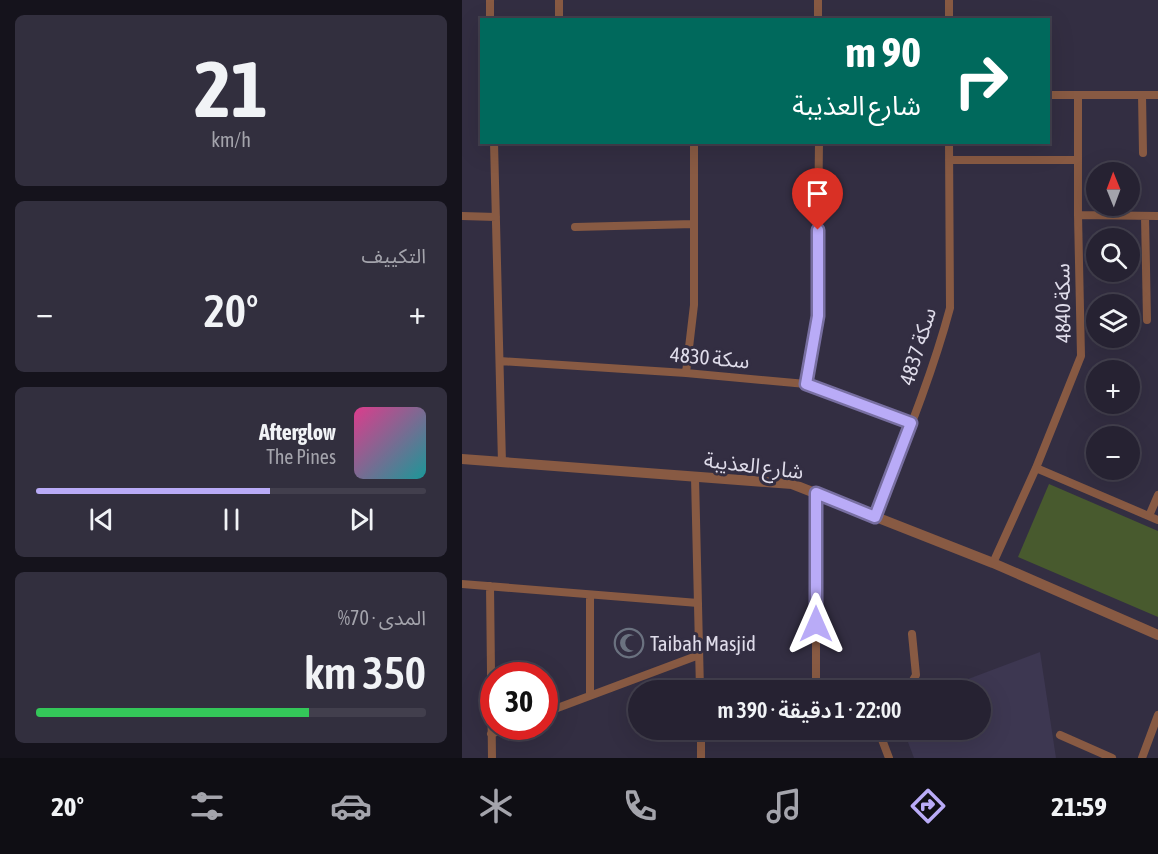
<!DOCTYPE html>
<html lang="ar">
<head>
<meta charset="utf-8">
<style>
  body { margin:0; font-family:"Asap Condensed","Noto Sans Arabic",sans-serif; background:#322f3e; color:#f1f3f6; direction:rtl; height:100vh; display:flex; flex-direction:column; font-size:22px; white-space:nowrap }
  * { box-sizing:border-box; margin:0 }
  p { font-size:20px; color:#a4a4ac }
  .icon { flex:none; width:33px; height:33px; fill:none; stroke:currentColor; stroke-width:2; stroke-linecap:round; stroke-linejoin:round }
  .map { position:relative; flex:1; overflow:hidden; direction:ltr }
  .sheet { display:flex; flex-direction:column; gap:15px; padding:15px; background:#15131c; width:462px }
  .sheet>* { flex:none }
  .top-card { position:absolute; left:18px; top:18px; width:570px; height:126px; border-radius:0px; box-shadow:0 6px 24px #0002,0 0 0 2px #423f4d; direction:rtl; background:#00695c; color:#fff; overflow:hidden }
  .needle { width:39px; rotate:359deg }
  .fabs { position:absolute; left:624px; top:162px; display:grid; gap:12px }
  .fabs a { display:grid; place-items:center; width:54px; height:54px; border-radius:50%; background:#262232; box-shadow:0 6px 24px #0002,0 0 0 2px #423f4d; font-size:30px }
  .speed { position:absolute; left:18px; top:662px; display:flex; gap:12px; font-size:30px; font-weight:700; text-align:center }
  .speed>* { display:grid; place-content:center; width:78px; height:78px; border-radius:50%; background:#262232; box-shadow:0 6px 24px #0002,0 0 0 2px #423f4d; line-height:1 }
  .speed .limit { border:9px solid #d22; background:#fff; color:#111 }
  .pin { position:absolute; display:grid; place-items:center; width:51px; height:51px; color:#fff; margin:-62px -26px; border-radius:50% 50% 50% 0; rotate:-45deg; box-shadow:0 0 6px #0007 }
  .pin .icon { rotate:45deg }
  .me { position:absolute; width:66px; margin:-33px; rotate:0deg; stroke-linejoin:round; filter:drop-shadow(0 0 4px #0008) }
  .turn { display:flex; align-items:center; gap:21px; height:126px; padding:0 30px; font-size:27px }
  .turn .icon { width:78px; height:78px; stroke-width:2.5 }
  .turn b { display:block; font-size:42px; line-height:51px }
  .big { font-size:45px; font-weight:600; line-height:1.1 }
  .sheet .tile { flex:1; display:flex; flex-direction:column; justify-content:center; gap:9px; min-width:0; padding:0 21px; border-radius:9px; background:#322f3e }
  .sheet .dial { align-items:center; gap:0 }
  .dial b { font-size:78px; line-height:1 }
  .song { display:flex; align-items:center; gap:18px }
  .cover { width:72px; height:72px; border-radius:9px; background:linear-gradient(135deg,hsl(330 70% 55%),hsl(180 70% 35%)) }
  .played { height:6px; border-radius:3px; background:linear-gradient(90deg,#b9abf7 60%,#423f4d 60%) }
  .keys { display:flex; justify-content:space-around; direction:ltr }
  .heat { display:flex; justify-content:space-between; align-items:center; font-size:33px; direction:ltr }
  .charge { height:9px; border-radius:4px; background:linear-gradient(90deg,#34c759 70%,#423f4d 0) }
  .trip { position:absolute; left:166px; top:680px; width:363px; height:60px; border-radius:30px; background:#262232; box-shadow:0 6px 24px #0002,0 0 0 2px #423f4d; font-weight:600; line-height:60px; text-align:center; direction:rtl }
  .tabs { display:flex; height:96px; justify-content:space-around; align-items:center; background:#0f0e14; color:#a4a4ac }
  .tabs .icon { width:42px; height:42px }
  .tabs .current { color:#b9abf7 }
  .tabs b { font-size:27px; color:#f1f3f6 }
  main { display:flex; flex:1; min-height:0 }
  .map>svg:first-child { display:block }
  .built { fill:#3d3751 }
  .green { fill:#485a2e }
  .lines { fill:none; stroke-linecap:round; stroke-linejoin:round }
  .minor { stroke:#885a43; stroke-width:8 }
  .tertiary { stroke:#885a43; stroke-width:10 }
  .route-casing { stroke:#786fa1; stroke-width:15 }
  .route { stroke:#b9abf7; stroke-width:10 }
  .labels { text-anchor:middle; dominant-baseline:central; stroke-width:6; stroke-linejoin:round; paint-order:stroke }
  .street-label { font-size:21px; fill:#dfdcea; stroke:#332e42 }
  .poi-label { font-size:21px; fill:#dfdcea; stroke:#332e42; text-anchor:start }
</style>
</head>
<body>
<main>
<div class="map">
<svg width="696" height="758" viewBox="0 0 696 758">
  <rect width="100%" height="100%" fill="#332e42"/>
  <!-- built -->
  <path class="built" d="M578 652 594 758H452L441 729H519V690H477Z"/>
  <!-- green -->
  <path class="green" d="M587 484 696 531V617L556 557Z"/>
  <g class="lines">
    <!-- minor -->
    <path class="minor" d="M28 0V20
      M97 0V20
      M356 0V20
      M487 20V0
      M586 95H696
      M680 95 681 153
      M32 142 40 463
      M487 160H616
      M616 215 696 216
      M0 216 34 217
      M683 216 685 320
      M113 227 232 224
      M38 361 224 373 344 384 449 423
      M224 373 232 305V142
      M344 384 355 317 357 142
      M574 468 696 520
      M233 477 238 690
      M354 493V690
      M687 516 696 495
      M413 517C440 448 469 379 488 308L487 142
      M531 563 574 468 619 356 616 215V95
      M0 584 236 603
      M28 586 30 758
      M128 595V695
      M430 690 450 682 454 675 450 634
      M82 713 237 655
      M239 729V758
      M416 729 427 758
      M29 734 49 726
      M598 735 650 758
      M680 758 696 715"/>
    <!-- tertiary -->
    <path class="tertiary" d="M0 459 330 484 531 563 696 635"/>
  </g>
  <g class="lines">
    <!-- route casing -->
    <g class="route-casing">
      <path id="route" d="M354 624V493L413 517 449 423 344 384 356 316V230"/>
    </g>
    <!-- route -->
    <use href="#route" class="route"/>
  </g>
  <!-- icons -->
  <defs>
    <g id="mosque-ring" transform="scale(1.5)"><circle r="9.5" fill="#332e42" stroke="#6b7280" stroke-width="1.5"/><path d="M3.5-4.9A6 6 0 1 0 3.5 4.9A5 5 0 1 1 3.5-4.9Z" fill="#6b7280"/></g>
  </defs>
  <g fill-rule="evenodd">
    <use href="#mosque-ring" x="167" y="643"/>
  </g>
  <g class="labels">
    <!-- street labels -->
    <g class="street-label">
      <text transform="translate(600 303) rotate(-91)">سكة 4840</text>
      <text transform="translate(455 346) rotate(-73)">سكة 4837</text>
      <text transform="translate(248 357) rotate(5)">سكة 4830</text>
      <text transform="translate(292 465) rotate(7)">شارع العذيبة</text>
    </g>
    <!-- poi labels -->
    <g class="poi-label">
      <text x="188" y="643">Taibah Masjid</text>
    </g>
  </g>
</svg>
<div class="fabs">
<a><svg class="needle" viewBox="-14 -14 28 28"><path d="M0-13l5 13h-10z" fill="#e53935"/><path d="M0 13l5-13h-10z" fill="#a4a4ac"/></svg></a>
<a><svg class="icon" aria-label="search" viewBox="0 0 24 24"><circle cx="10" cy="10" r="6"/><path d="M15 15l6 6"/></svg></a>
<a><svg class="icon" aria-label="layers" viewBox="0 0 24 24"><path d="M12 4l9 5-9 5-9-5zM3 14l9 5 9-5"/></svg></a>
<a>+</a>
<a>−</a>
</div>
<div class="speed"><div class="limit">30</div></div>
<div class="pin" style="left:356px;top:230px;background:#d93025"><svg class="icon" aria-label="arrive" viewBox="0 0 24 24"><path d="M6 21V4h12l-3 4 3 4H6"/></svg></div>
<svg class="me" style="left:354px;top:624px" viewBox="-20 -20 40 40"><path d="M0-17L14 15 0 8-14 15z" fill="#b9abf7" stroke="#fff" stroke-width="4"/></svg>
<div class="trip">22:00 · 1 دقيقة · 390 m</div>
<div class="top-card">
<div class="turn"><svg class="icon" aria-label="right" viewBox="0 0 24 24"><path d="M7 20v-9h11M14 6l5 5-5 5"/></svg><div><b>90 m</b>شارع العذيبة</div></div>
</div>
</div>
<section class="sheet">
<div class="tile dial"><b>21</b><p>km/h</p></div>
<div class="tile"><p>التكييف</p>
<div class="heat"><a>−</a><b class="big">20°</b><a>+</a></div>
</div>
<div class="tile">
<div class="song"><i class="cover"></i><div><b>Afterglow</b><p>The Pines</p></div></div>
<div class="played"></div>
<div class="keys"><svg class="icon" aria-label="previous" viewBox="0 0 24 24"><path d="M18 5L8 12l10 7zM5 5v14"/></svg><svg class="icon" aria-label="pause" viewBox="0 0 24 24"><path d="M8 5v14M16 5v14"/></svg><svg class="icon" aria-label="next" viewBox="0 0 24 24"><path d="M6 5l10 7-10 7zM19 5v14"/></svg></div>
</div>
<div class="tile"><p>المدى · 70%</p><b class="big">350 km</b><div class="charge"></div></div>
</section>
</main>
<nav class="tabs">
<b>21:59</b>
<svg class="icon current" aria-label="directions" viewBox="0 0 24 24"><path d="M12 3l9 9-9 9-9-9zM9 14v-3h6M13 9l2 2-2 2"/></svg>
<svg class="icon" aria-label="music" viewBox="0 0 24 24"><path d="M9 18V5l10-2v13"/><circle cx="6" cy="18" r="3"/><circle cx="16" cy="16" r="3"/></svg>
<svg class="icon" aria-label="phone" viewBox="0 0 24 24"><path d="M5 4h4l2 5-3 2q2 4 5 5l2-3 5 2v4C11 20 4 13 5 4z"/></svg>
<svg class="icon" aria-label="climate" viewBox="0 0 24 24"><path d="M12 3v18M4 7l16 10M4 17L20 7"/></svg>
<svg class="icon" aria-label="car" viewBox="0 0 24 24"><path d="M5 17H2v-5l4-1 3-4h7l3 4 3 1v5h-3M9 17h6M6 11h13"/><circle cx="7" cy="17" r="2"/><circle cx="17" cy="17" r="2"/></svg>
<svg class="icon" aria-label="filters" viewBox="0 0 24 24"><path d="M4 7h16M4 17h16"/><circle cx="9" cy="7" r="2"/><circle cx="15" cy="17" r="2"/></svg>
<b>20°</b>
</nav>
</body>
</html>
